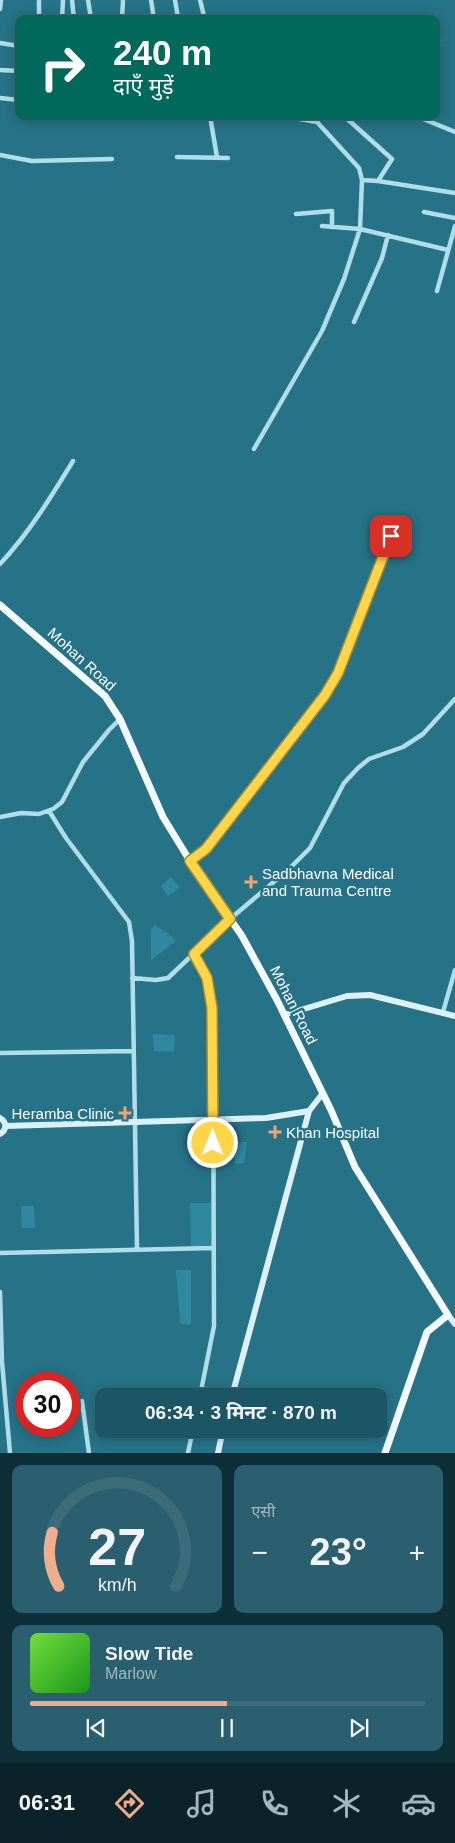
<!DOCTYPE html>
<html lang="hi">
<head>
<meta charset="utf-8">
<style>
  body { margin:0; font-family:Arial,"Noto Sans Devanagari",sans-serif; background:#295f6e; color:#f1f3f6; height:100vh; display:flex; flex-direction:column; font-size:19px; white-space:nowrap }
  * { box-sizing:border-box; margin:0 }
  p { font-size:16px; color:#a0b7bf }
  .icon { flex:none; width:28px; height:28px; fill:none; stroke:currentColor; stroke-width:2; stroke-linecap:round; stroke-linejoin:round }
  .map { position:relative; height:1453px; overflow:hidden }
  .drawer { display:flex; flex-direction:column; gap:12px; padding:12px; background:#0f2f38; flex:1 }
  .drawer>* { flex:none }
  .top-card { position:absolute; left:15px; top:15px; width:425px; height:105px; border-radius:10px; box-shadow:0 2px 12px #0003,0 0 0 1px #3a6c79; background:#00695c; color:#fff; overflow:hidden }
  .speed { position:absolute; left:15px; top:1372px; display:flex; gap:10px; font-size:25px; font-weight:700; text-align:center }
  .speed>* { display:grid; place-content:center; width:65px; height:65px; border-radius:50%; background:#1c5665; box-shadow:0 2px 12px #0003,0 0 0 1px #3a6c79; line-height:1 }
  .speed .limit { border:8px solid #d22; background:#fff; color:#111 }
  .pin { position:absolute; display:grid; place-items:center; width:42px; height:42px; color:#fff; margin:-21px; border-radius:10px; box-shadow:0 2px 8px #0006 }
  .me { position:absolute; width:55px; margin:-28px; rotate:0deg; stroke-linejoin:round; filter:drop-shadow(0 0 4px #0008) }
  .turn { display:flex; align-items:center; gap:18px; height:105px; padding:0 15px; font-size:22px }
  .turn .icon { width:65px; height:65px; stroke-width:2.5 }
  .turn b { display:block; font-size:35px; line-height:42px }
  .big { font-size:38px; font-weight:700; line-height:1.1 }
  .drawer .tile { flex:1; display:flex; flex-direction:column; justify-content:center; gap:8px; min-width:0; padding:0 18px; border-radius:10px; background:#295f6e }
  .drawer .dial { align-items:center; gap:0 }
  .dial svg { height:130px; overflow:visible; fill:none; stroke:#3a6c79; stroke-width:7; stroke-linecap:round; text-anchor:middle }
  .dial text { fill:#f1f3f6; stroke:none }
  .song { display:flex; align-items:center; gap:15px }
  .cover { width:60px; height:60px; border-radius:8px; background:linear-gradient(135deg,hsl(100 70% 55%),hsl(120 70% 35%)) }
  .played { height:5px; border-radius:2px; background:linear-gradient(90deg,#eead8d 50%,#3a6c79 50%) }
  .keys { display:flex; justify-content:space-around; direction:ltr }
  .heat { display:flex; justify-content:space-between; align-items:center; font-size:28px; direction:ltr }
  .drawer .tiles { flex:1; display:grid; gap:12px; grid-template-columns:1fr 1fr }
  .tile:last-child { grid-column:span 2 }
  .trip { position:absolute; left:95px; top:1388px; width:292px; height:50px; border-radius:10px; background:#1c5665; box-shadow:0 2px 12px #0003,0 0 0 1px #3a6c79; font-weight:700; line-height:50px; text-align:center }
  .tabs { display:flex; height:80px; justify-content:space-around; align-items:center; background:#0b2228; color:#a0b7bf }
  .tabs .icon { width:35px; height:35px }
  .tabs .active { color:#eead8d }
  .tabs b { font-size:22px; color:#f1f3f6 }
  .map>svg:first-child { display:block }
  .green { fill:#30889f }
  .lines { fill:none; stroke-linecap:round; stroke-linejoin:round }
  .street { stroke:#b1dde9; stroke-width:4.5 }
  .secondary { stroke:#dcf1f7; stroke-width:6 }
  .primary { stroke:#f4fbfe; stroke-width:7 }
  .route-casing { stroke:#a68a30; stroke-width:12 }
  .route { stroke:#ffd54a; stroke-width:9 }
  .poi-dot { fill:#f2a476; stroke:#267287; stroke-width:2 }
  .labels { text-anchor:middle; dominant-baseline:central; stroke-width:5; stroke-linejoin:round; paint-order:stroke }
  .street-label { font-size:15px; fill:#fff; stroke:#267287 }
  .poi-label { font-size:15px; fill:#fff; stroke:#267287; text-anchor:start }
</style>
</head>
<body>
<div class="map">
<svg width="455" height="1453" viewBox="0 0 455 1453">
  <rect width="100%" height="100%" fill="#267287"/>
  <!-- green -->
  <path class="green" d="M171 877 180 888 168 896 161 886Z
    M155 925 170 935 176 941 151 960V929Z
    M153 1034 175 1035 174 1052 154 1051Z
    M235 1142H247L244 1163 235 1164Z
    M190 1203H212V1247L191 1248Z
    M21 1206H34L35 1228H22Z
    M176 1270H191V1325L180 1324Z"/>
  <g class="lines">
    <!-- street -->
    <path class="street" d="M72 0 74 19
      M88 0 91 19
      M151 0 154 19
      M175 0 178 18
      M200 0 204 16
      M0 9 1 0
      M39 19V0
      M62 19 63 0
      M122 19 123 0
      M436 38 439 40 436 52
      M0 43 19 46
      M0 70 19 71
      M0 98 19 100
      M210 116 217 157
      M283 116 317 122 319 116
      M344 116 392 159 378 181 362 180
      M416 116 455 132
      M0 155 32 161 112 159
      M177 157 228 158
      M378 181 455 193
      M424 212 455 218
      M296 214 332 211V227
      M322 226 360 229 448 250
      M437 291 455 226
      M354 322 382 258 388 235
      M254 449 322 331 344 279 360 229 362 180 359 168 317 122
      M0 564C29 533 51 497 73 461
      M49 811 66 838 129 922 132 941 137 1249
      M0 817 21 813 39 814 53 809 62 802 83 762 109 730 120 719
      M190 861 206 849 325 695 338 673 391 536 389 526
      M194 954 207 978 213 1007 214 1326 200 1396
      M132 978 156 980 168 978 230 919 289 869 310 848 344 783 358 768 369 759 403 747 423 734 455 699
      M443 1012 455 970
      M0 1053 133 1051
      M0 1253 213 1248
      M0 1292 2 1362 10 1453
      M82 1401 89 1453
      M188 1453 193 1429"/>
    <!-- secondary -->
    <path class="secondary" d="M284 1015 347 996 370 995 455 1016
      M0 1118C7 1122 7 1130 0 1134
      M6 1126 266 1118 309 1111
      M448 1315 455 1324
      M232 1396 309 1111 323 1093
      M218 1453 223 1429"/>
    <!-- primary -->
    <path class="primary" d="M0 605 105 696 120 719 163 817 190 861 242 936 277 1000 331 1110 355 1167 448 1315 427 1332 385 1453"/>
  </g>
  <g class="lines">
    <!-- route casing -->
    <g class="route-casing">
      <path id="route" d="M213 1143 212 1008 207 978 194 954 230 919 190 861 206 849 325 695 338 673 391 536"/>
    </g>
    <!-- route -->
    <use href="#route" class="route"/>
  </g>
  <!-- markers -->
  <g class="poi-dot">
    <path d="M248.5 874.5h5v5h5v5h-5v5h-5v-5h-5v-5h5z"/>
    <path d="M122.5 1105.5h5v5h5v5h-5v5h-5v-5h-5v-5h5z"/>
    <path d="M272.5 1124.5h5v5h5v5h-5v5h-5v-5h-5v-5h5z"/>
  </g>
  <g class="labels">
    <!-- street labels -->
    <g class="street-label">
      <text transform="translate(82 659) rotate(42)">Mohan Road</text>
      <text transform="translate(294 1005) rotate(63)">Mohan Road</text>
    </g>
    <!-- poi labels -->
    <g class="poi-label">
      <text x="262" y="873">Sadbhavna Medical<tspan x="262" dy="17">and Trauma Centre</tspan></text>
      <text x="114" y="1113" text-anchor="end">Heramba Clinic</text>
      <text x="286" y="1132">Khan Hospital</text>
    </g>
  </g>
</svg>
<div class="speed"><div class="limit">30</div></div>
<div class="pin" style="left:391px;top:536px;background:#d93025"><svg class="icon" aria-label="arrive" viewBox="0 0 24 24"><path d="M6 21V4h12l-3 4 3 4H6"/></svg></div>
<svg class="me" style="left:213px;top:1143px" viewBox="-20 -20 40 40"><circle r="17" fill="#ffd54a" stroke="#fff" stroke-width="3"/><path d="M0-11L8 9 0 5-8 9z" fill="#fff"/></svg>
<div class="trip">06:34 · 3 मिनट · 870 m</div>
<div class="top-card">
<div class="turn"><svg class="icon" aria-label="right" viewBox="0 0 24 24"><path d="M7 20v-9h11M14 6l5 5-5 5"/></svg><div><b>240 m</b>दाएँ मुड़ें</div></div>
</div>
</div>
<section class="drawer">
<div class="tiles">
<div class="tile dial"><svg viewBox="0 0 100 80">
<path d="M14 69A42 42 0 1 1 86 69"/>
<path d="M14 69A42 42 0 0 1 10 36" stroke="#eead8d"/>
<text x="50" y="56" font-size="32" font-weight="700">27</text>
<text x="50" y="72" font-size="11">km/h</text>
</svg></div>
<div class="tile"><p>एसी</p>
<div class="heat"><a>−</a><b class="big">23°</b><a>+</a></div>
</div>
<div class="tile">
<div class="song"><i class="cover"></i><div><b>Slow Tide</b><p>Marlow</p></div></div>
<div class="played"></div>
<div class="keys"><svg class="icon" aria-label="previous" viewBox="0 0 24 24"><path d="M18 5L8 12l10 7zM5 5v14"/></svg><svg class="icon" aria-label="pause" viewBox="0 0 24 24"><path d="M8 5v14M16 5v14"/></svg><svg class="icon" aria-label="next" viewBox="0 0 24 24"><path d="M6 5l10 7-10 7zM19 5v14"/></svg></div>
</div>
</div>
</section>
<nav class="tabs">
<b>06:31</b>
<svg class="icon active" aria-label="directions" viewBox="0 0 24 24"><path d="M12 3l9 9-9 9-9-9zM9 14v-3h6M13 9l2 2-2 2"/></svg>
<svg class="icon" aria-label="music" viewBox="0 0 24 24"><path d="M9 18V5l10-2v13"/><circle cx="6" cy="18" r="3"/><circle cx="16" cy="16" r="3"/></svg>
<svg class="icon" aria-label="phone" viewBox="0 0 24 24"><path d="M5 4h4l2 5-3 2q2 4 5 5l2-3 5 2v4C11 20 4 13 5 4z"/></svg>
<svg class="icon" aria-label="climate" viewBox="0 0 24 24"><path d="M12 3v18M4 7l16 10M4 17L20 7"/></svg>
<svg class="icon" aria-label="car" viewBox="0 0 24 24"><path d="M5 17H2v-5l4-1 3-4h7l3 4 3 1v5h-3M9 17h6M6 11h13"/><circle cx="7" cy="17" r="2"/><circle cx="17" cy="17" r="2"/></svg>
</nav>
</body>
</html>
